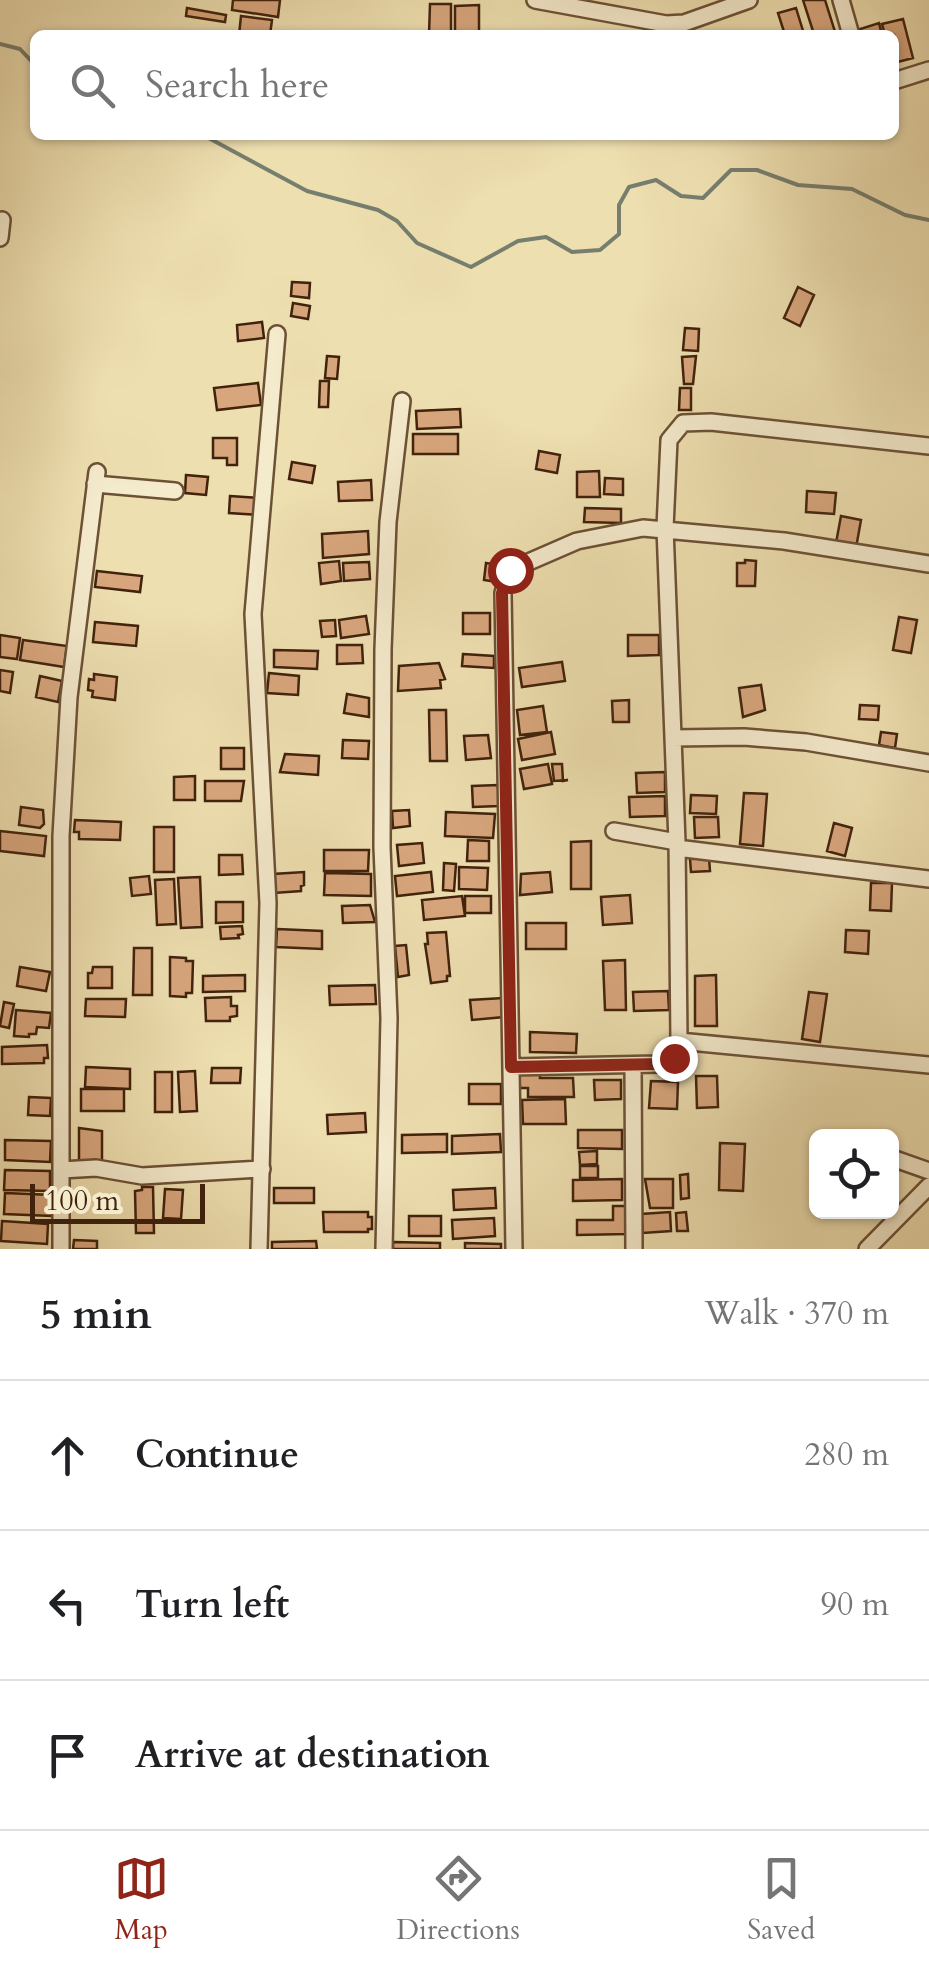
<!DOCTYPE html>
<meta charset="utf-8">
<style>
body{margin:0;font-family:Cardo,serif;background:#f2f2f2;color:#202124}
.controls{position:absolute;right:30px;bottom:30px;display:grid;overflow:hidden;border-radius:15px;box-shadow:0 2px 8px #0004}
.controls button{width:90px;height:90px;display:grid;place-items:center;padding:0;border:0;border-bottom:2px solid #e0e0e0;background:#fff;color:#202124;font:50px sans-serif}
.scale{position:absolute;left:30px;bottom:25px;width:175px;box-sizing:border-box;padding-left:10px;border:5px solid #41220c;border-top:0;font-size:28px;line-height:35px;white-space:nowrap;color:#41220c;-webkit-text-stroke:8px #f4eacc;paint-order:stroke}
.stop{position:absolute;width:30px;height:30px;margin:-22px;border:8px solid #8f2418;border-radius:50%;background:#fff}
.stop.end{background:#8f2418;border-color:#fff;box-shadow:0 2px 10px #0008}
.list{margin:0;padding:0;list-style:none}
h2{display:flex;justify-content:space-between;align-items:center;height:130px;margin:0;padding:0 40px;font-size:42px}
h2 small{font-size:32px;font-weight:400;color:#757577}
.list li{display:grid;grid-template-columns:65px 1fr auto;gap:30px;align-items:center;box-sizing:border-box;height:150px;padding:0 40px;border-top:2px solid #e0e0e0}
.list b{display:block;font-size:38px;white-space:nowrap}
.list em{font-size:32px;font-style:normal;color:#757577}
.icon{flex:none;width:55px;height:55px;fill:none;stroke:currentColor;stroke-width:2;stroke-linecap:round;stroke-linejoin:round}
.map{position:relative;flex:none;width:929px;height:1249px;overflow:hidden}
.search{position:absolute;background:#fff;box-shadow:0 2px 8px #0004;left:30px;right:30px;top:30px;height:110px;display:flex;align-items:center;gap:25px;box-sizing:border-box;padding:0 35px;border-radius:15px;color:#757577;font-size:38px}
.sheet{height:580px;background:#fff}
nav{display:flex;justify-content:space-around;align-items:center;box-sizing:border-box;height:140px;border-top:2px solid #e0e0e0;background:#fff;font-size:28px;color:#757577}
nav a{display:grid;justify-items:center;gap:5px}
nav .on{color:#8f2418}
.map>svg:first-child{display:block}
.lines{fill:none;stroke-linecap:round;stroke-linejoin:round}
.stream{stroke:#767e6e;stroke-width:4}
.building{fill:#d8a67d;stroke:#41220c;stroke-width:2.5}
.minor-casing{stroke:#6c5135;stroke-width:20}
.minor{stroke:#f4eacc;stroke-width:15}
.route{stroke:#8f2418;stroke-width:12}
</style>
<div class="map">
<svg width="929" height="1249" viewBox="0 0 929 1249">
<rect width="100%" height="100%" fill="#eedfb0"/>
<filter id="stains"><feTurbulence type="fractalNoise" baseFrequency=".002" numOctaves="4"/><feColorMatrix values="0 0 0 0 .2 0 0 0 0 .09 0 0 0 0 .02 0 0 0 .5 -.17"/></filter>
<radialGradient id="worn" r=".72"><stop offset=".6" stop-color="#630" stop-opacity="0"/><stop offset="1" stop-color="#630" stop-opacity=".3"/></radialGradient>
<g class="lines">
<path class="stream" d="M0 44 20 49 35 65
M203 135 307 191 378 210 397 221 417 243 471 267 518 241 546 237 572 252 600 250 619 234V205L629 187 656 180 681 196 703 198 731 170H757L798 185 852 189 905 215 929 220"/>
</g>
<path class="building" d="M233 0H280L278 17 232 10Z
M803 0H825L836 35H785L778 13 796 8 804 34 813 31Z
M430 4H451V35H429Z
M479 5V35H455V6Z
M187 8 226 15 225 22 186 16Z
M241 16 272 20 270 35H239Z
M903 19 913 58 894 63V35H885L882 24Z
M879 23 882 35H858L857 30Z
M292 282 310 283 309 298 291 296Z
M798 287 814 295 800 326 784 318Z
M293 303 310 306 308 319 291 316Z
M262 322 264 338 238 341 237 325Z
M685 328 699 329 698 351 683 350Z
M327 356 339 357 337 379 325 378Z
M696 356 693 384H684L682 357Z
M320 381H329L328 407H319Z
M258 383 261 405 217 410 214 388Z
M680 388H691V410H679Z
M460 409 461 427 417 429 416 411Z
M413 434H458V454H413Z
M213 438H237V465H227V458H213Z
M539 451 560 455 557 473 536 469Z
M292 462 315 466 312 483 289 479Z
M599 471 600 497H577V472Z
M186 475 208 477 206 495 185 493Z
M605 478 623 479V495L604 494Z
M371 480 372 500 339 501 338 482Z
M807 491 836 493 834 514 806 512Z
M230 496 258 498V515L229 513Z
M585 508 621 509V523L584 522Z
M841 516 861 520 856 548 836 543Z
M368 531 369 554 323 558 322 534Z
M745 560 756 561 755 586H737V563H745Z
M339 561 341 581 321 584 319 563Z
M369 562 370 579 344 581 343 563Z
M486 563 499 565 497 582 484 580Z
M97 571 142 576 140 592 95 587Z
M463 613H490V634H463Z
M366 616 369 634 341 638 339 620Z
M899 617 917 620 911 653 893 650Z
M335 620 336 636 322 637 320 621Z
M95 622 138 626 136 646 93 642Z
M0 635 20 638 17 659 0 657Z
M628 635H659V655L628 656Z
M23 640 67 646 64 667 20 660Z
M337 645H362L363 663 337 664Z
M274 650 318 651 317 669 274 667Z
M463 654 494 656V668L462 666Z
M562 662 565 681 522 687 519 668Z
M439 663 445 679 440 680 441 688 398 691 399 666Z
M0 670 13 672 10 693 0 691Z
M269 673 299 676 298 695 267 693Z
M94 674 117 677 115 700 92 697 93 691 88 690 89 679 94 680Z
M40 676 62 681 58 702 36 697Z
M761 685 765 710 743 717 739 688Z
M347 694 369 698V717L344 713Z
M629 700V722H613L612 701Z
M860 705 879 706 878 720 859 719Z
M543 706 547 732 520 735 517 710Z
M429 710H446L447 761H430Z
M551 732 555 754 522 760 518 739Z
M881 732 897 734 895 748 879 745Z
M488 735 491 758 466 760 464 736Z
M343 740 369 741 368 759 342 758Z
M221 748H244V769H221Z
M285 754 319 756 318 775 280 772Z
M548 764 552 784 524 789 520 769Z
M552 764H562L563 781 568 780 554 781Z
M665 772V792L637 793 636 773Z
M195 776V800H174V777Z
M205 781H244L241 801H205Z
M498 785 499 806 473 807 472 786Z
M744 793 767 794 763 846 740 844Z
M691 795 717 796 716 814 690 813Z
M665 796V816L630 817 629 797Z
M21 807 43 810 44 824 40 828 19 825Z
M409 810 410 826 393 828 392 811Z
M446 812 495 814 493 838 445 836Z
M694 817H718L719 837 695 838Z
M75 820 121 822 120 840 79 839V832H74Z
M834 823 852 828 845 856 827 851Z
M154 827H174V872H154Z
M0 831 46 836 44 856 0 851Z
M468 840 489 841V861H467Z
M591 841V889H571V842Z
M422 843 424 863 399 866 397 845Z
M324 850H369L368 871H324Z
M219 855H242L243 874 219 875Z
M709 858 710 871 691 872 690 859Z
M444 863 456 864 454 891 443 890Z
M459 867 488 868 487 890 459 889Z
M304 872V885L301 886V891L274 893 273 874Z
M431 872 433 892 397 896 395 876Z
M550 872 552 892 520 895 521 874Z
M325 873 371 874V896L324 895Z
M149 876 151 894 132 896 130 878Z
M200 877 202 927 181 928 178 878Z
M174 879 176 924 157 925 155 880Z
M871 883H892L891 911 870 910Z
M630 895 632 923 603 925 601 897Z
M462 896 465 916 424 920 422 900Z
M465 896H491V913H465Z
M216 902H243V922L216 923Z
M370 905 375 922 343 923 342 906Z
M526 923H566V949H526Z
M242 926 243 934 238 935 239 938 221 939 220 927Z
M277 929 322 931V949L276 947Z
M846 930 869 931 868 954 845 952Z
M446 932 450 976H447V981L431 983 425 944H428L427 933Z
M406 945 409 975 398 977 395 946Z
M134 948H152V995H133Z
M170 957 186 958V961H193L192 993H186V997L170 996Z
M625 960 626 1010H605L603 961Z
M20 967 50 972 46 991 17 986Z
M93 967H112V988H88V973H92Z
M245 975V991L203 992V976Z
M716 975 717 1026H695V976Z
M375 985 376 1004 330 1005 329 986Z
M668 991 669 1010 634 1011 633 992Z
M809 992 827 994 820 1042 802 1039Z
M231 997V1006H237V1016L230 1017V1021H206L205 998Z
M503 998 504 1017 472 1020 470 1000Z
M86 999H126L125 1017 85 1016Z
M4 1002 14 1004 9 1028 0 1026Z
M16 1010 51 1013 49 1028 37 1027 36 1034H29V1037L14 1036Z
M530 1032 577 1034 576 1053 530 1052Z
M47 1045 48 1058H44V1063L2 1064V1047Z
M86 1067 130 1069V1089L85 1087Z
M212 1068H241L240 1083H211Z
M195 1071 197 1111 180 1112 178 1072Z
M519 1071H540V1078H573L574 1097H528V1088H520Z
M155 1072H172V1112H155Z
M696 1076H717L718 1107 697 1108Z
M594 1080H621V1099L595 1100Z
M651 1081 678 1082 677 1109 649 1108Z
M469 1084H501V1104H469Z
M81 1089H124V1111H81Z
M29 1097 51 1098 50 1116 28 1115Z
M565 1099 566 1124H523L522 1100Z
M365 1113 366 1132 328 1134 327 1115Z
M79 1128 102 1131V1165H79Z
M578 1130H622V1149L578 1148Z
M447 1134V1152L402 1153V1135Z
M500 1134 501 1152 452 1154V1136Z
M5 1140 51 1141 50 1162 5 1160Z
M720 1143 745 1144 743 1191 719 1190Z
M597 1151V1164L580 1165 579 1152Z
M580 1166H598V1178H580Z
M5 1170 50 1171V1191L4 1190Z
M688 1174 689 1198 681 1199 680 1175Z
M622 1179V1200L573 1201V1180Z
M645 1179H673V1208H650Z
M142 1187H153L154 1233H136L135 1191 142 1190Z
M274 1188H314V1203H274Z
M495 1188 496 1208 454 1210 453 1190Z
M165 1189 183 1190 181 1219 163 1218Z
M5 1193 53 1195 52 1216 4 1214Z
M613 1206H626L627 1234 577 1235V1220H613Z
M323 1212H368V1217H372V1229H368V1232H324Z
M670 1212 671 1231 643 1233 641 1214Z
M686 1212 688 1231H677L676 1213Z
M409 1216H441V1236H409Z
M494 1218 495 1236 453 1239 452 1220Z
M2 1221 48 1224 47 1244 1 1241Z
M74 1240 97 1241V1249H73Z
M316 1241 317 1249H272V1242Z
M393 1242 440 1243V1249H393Z
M465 1243 501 1244V1249H465Z"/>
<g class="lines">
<defs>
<path id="minor" d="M535 0 666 24 684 23 749 0
M841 0 851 35
M894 81 929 70
M0 238 2 220
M95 484 175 491
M673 738 744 737 806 742 929 763
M614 831 677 842
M677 848 929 879
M679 1041 929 1065
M633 1065 634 1249
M511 1067 659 1064 674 1058 679 1041 677 842 665 528 669 440 683 423 711 422 929 446
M892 1158 929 1171
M61 1170 96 1168 142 1176 262 1169
M61 1249V836L69 697 97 472
M259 1249 268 903 253 614 277 334
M384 1249 389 1018 382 847 383 649 388 522 402 401
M514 1249 503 593 510 570 577 541 643 528 784 541 929 564
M867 1249 929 1186"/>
</defs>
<use href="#minor" class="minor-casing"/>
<use href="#minor" class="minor"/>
</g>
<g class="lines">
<path class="route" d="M510 570 502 593 511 1067 659 1064 674 1058"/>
</g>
<rect width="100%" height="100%" filter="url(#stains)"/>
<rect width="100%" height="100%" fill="url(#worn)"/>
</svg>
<div class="controls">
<button><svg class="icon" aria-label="locate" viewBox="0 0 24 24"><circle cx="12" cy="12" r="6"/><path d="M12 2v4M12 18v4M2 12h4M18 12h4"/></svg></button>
</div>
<div class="scale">100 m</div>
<div class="stop" style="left:510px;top:570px"></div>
<div class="stop end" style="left:674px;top:1058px"></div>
<div class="search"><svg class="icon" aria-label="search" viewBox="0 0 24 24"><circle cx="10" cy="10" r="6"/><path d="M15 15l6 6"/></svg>Search here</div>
</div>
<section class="sheet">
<h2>5 min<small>Walk · 370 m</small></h2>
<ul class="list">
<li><svg class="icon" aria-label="ahead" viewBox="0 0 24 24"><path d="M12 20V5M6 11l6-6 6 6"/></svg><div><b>Continue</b></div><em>280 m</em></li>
<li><svg class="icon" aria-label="left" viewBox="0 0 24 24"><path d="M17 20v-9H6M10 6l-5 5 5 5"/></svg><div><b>Turn left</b></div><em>90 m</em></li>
<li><svg class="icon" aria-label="arrive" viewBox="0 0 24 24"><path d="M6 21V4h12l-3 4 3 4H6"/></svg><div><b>Arrive at destination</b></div></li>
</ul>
</section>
<nav>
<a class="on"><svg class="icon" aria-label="map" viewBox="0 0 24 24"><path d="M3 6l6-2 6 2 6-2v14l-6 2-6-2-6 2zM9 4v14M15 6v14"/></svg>Map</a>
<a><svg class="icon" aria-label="directions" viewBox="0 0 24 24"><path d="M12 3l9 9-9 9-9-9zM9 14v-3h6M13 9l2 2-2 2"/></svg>Directions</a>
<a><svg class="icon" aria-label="saved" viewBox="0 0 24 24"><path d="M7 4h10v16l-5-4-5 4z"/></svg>Saved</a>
</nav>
